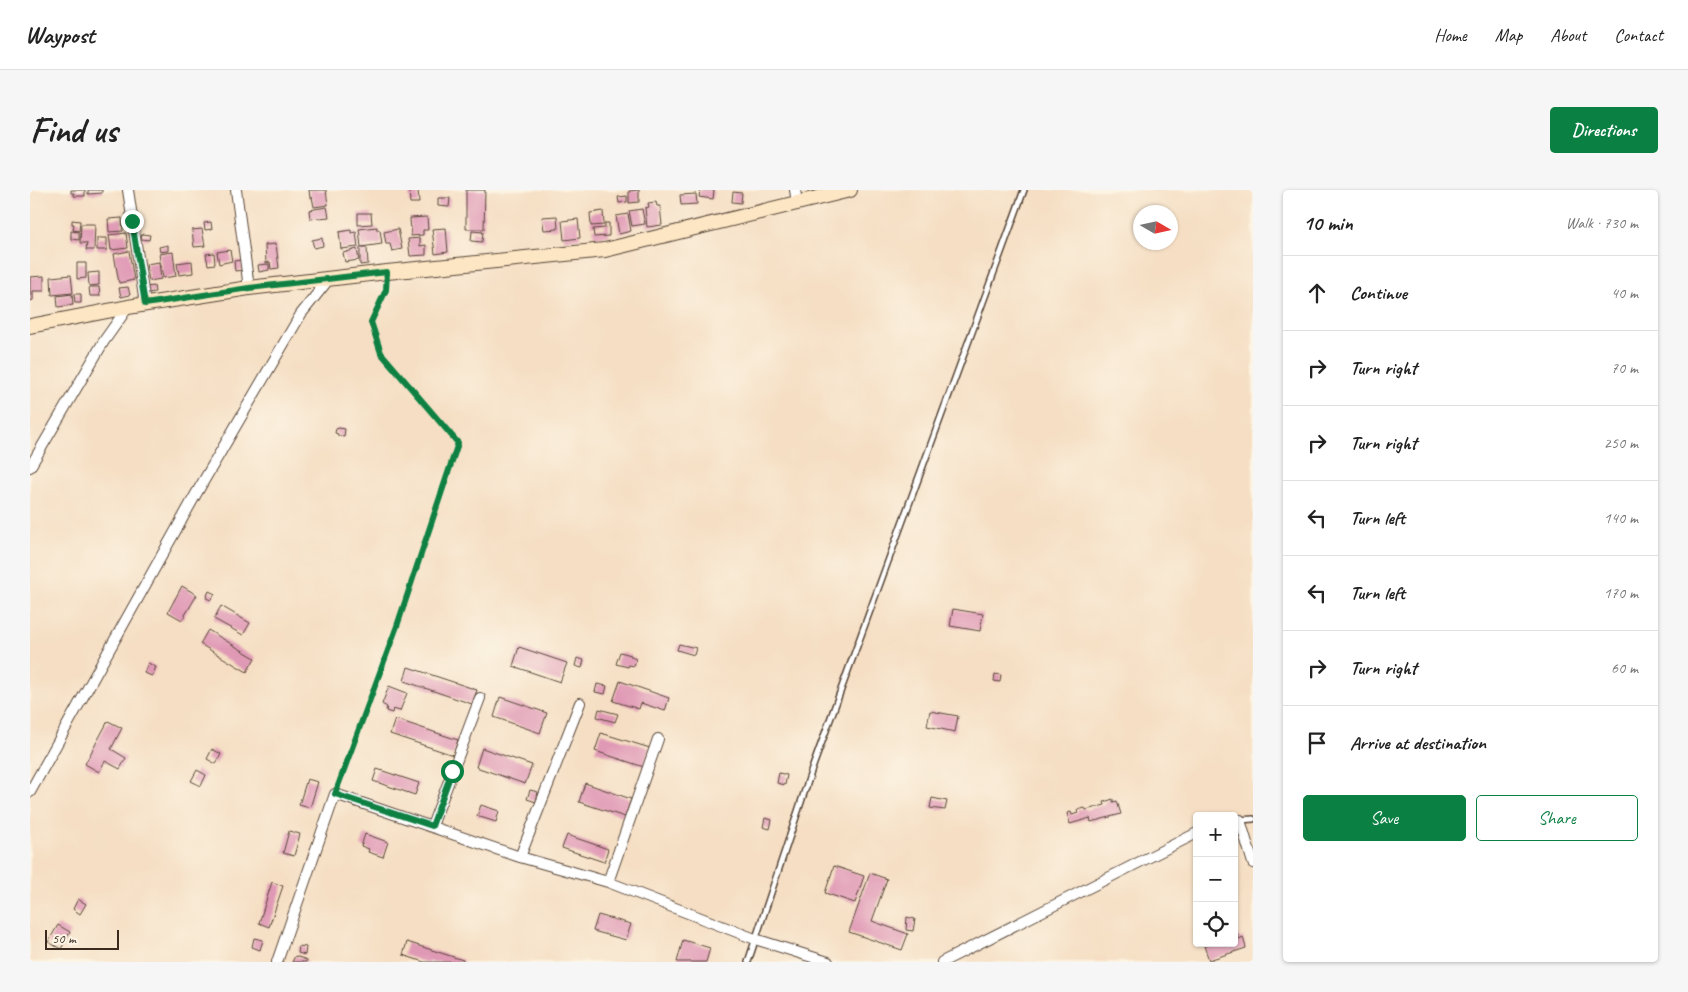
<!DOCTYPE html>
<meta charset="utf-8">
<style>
body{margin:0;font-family:Caveat,sans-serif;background:#f6f6f6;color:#222}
.controls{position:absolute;right:15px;bottom:15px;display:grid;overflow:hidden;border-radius:5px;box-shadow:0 1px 4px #0004}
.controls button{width:45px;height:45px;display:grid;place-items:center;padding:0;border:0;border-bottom:1px solid #e0e0e0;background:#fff;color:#222;font:25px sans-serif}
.compass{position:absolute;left:1103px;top:15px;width:45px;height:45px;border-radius:50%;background:#fff;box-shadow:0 1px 4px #0004;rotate:99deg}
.scale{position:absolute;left:15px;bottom:12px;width:74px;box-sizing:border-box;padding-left:5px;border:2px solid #3b2a1e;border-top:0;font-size:14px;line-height:18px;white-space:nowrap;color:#3b2a1e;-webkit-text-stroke:4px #fcf5e5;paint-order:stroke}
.stop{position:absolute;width:15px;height:15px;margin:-11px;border:4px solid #0b8043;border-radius:50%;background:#fff}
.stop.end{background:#0b8043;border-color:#fff;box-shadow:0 1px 5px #0008}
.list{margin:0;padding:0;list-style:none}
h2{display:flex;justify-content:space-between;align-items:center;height:65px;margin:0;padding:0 20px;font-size:21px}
h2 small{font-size:16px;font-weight:400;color:#767676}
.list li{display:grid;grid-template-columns:32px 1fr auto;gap:15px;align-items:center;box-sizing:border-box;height:75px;padding:0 20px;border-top:1px solid #e0e0e0}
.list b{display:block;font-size:19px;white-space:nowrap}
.list em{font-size:16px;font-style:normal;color:#767676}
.actions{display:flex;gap:10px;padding:15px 20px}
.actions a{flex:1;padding:11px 0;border:1px solid #0b8043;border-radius:5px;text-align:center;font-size:18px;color:#0b8043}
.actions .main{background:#0b8043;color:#fff}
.icon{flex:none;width:28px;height:28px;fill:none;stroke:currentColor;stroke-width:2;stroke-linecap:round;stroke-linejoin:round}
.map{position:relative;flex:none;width:1223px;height:772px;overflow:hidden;border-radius:5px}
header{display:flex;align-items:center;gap:30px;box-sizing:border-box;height:70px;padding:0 25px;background:#fff;border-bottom:1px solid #e0e0e0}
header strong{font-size:24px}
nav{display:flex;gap:28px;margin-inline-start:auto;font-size:18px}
.intro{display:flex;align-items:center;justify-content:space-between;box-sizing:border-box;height:120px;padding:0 30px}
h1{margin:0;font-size:35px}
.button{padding:12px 22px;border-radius:5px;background:#0b8043;color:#fff;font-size:18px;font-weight:700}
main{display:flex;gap:30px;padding:0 30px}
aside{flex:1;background:#fff;border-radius:5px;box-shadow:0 1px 4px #0004}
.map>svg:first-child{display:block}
.building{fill:#e099b5}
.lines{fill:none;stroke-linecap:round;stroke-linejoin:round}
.service-casing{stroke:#574537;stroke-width:8}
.minor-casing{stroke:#574537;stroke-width:12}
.secondary-casing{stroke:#574537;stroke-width:16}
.path{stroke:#574537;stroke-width:2;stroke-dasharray:1 4;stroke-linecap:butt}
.service{stroke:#fff;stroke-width:5}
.minor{stroke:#fff;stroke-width:10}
.secondary{stroke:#fce6c4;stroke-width:14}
.route{stroke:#0b8043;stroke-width:6}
</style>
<header>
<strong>Waypost</strong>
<nav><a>Home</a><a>Map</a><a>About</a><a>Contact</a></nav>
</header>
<div class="intro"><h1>Find us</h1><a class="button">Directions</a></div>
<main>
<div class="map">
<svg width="1223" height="772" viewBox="0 0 1223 772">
<rect width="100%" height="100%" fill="#fcf5e5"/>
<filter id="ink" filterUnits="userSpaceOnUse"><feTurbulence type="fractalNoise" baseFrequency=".02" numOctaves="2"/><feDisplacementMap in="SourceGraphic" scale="10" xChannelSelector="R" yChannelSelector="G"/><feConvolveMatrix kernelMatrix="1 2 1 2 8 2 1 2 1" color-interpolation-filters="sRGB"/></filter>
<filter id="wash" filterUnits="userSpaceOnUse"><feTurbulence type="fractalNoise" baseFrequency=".0096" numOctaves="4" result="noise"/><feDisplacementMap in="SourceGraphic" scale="20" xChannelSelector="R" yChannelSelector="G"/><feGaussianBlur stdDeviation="1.12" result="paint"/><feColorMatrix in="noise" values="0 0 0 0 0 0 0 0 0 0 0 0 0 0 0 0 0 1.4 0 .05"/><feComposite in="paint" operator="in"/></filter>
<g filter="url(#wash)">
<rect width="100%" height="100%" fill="#f5dec3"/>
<g id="blocks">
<path class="building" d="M41 0H55V6H44V3H41Z
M58 0H72V3L58 4Z
M279 0H296L298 15 284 17 282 7 280 8Z
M379 0H388L389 13H380Z
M436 0H455L454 39H436Z
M609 0V12L599 13V1Z
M670 0H684L683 9 669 7Z
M703 2 712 3 711 13 702 12Z
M666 4 667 14 651 15 650 5Z
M597 6V12L589 13 588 7Z
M408 8H420L419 17 408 16Z
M626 12 627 16H630L632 35 617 37 615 18 619 17 618 13Z
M297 17 299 27 280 29 279 20Z
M612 19 615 34 602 36 599 21Z
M573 21 574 35 561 36 560 23Z
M328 23H341L342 34 328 35Z
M598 24 601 41 589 44 586 26Z
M527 26 528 39 514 40 512 27Z
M397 27 398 40H393V45L381 46 380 28Z
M92 28 93 41 79 42 78 29Z
M548 29 550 48 534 50 532 31Z
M42 30 50 31 49 41 43 40 44 34H42Z
M181 32 182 39 175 40 174 33Z
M575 33H579V46L564 47 563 39 575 38Z
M51 34H65L64 60H56L57 53H50Z
M347 37V40H350L352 54 331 57 329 39Z
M416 38 418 62 405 64 402 39Z
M172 39 175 56 164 57 162 40Z
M368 39 372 59 362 61 360 54H356L354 42Z
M321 40V43L326 42 328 57 311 59 309 42Z
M41 41 49 42V50L41 49Z
M442 41 453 42 452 52 441 51Z
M96 43 98 58 81 60 79 45Z
M112 44 120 45 119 50 111 49Z
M67 48H77V60H67Z
M292 48 293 56 284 58 282 50Z
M390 48V56L396 55V65L380 66 378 49Z
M246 54 249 78 241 79 240 72 236 73 235 55Z
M138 55V61L130 62 129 57Z
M330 58H337L338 74 330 75Z
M327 59 329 70 315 72 313 63Z
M200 60 202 71 189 74 187 62Z
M99 61 104 90 89 93 84 64Z
M143 62 146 86 133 88 129 64Z
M184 63 185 74 178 75 176 64Z
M212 70 213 80 205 81 204 71Z
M162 71 163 83 149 85 147 73Z
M129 72 131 89 119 91 116 74Z
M47 73H56V88L47 89Z
M239 74V80L229 82 228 75Z
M69 82V95L59 96 58 83Z
M41 85 43 103 22 105 21 87Z
M14 86V101H3V110L0 111V87Z
M124 96 125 102 116 103 115 97Z
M59 97H69L70 106H60Z
M98 97 100 105 91 107 89 98Z
M42 104 43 115 28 117 27 106Z
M44 104H51V113H45Z
M309 238 315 239 314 247 308 246V244L305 243 306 239Z
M152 396 167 405 152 430 138 422Z
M179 401 185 404 181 410 176 408Z
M191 416 220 433 213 445 184 429Z
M923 419 953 424 950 441 920 436Z
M178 440 225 468 217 482 170 454Z
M649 454 666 458 664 465 647 460Z
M489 457 537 473 530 492 483 476Z
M590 462 601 465V467L606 469 604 476 599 475 598 477 586 474Z
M547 468 554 470 552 478 545 476Z
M118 473 126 477 122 486 114 483Z
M378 477 447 500 442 514 374 491Z
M965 484 971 485 970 492 964 491Z
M590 491 639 508 635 521 611 513 609 519 583 511Z
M567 494 577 496 575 504 565 502Z
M359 496 377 503 370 521 363 519 362 523 356 521 357 517 352 514Z
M470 507 517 523 510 543 464 527Z
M569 519 588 524 585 532 567 527Z
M900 521 928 526 925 542 897 536Z
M365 529 428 550 423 565 360 544Z
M78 531 92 538 81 559 96 568 90 579 75 571 69 582 55 574Z
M571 543 620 558 614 577 565 561Z
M452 558 502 575 495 594 446 577Z
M182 559 191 564 186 574 177 569Z
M347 579 389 593 385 605 343 591Z
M167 580 176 585 171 596 161 591Z
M749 583 757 585 755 595 747 593Z
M277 589 288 592 280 618 269 615Z
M555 593 601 609 595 627 549 612Z
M500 600 508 602 506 612 497 609Z
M902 608 917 611 915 620 900 618Z
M1083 609V612L1087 611 1091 624 1061 632 1060 628 1040 634 1037 623 1041 622 1042 625 1048 623 1047 620 1055 618 1056 620 1075 615 1074 612Z
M451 615 469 621 466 632 447 626Z
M735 628 742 630 740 639 733 637Z
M259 641 270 644 264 666 253 663Z
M335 644 358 652 353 667 338 662 339 659 331 656Z
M537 645 578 659 574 672 532 658Z
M804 676 834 686 825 713 795 703Z
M840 683 857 689 842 731 878 744 872 760 819 742Z
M242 692 253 696 239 737 229 733Z
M48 709 56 714 50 724 43 719Z
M568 725 601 734 596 750 563 741Z
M877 727 885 729 883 741 876 740Z
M28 735 40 742 31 759 18 752Z
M1208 745 1209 749 1213 747 1216 758 1179 770 1174 756 1182 753H1204V746Z
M224 748 233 750 230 760 222 757Z
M653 750 680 758 676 772H647Z
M377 752 433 770V772H394L373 765Z
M269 756 276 757 275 765 268 763Z
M265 766 277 770 276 772H262Z"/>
</g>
</g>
<g filter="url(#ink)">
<use href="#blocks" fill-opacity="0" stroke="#574537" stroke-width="1"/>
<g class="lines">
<defs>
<path id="service" d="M1210 630 1223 629
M718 772 782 579 994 0"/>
<path id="minor" d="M98 0 115 114
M206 0 219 98
M765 0 767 13
M0 277 74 151 98 117
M0 602 166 304 271 124 299 89
M1204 631 1210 630 1223 673
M402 636 450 508
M490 667 550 513
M578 692 628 549
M247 772 305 604 490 667 578 692 725 749 798 772
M912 772 1167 643"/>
<path id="secondary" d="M0 136 98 117 219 98 357 82 575 60 820 0"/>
</defs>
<use href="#service" class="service-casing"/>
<use href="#minor" class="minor-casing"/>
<use href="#secondary" class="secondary-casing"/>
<path class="path" d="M308 596 367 436 428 253 351 163 341 132 356 101V94"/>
<use href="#service" class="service"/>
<use href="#minor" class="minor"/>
<use href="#secondary" class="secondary"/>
</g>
</g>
<g class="lines" filter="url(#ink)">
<path class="route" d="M102 31 115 114 219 98 357 82 356 100 341 132 351 163 428 253 367 436 305 604 402 636 422 581"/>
</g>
</svg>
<div class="controls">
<button>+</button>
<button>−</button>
<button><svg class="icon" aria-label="locate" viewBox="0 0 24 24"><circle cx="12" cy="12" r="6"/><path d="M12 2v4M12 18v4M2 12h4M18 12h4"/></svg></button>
</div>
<svg class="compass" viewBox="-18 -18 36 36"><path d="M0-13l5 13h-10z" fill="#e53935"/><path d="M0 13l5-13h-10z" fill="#767676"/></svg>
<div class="scale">50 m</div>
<div class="stop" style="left:422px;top:581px"></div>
<div class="stop end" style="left:102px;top:31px"></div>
</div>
<aside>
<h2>10 min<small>Walk · 730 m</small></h2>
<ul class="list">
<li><svg class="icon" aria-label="ahead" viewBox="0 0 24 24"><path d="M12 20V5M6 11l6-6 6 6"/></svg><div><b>Continue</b></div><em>40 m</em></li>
<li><svg class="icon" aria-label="right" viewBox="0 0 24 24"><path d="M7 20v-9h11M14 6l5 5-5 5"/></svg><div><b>Turn right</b></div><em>70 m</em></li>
<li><svg class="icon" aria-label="right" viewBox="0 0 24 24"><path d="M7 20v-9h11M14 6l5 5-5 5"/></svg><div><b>Turn right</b></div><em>250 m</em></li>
<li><svg class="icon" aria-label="left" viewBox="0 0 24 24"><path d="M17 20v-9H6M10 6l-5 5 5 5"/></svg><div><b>Turn left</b></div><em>140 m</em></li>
<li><svg class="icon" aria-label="left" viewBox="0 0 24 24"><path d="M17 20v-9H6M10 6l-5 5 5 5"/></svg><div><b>Turn left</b></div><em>170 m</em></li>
<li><svg class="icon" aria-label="right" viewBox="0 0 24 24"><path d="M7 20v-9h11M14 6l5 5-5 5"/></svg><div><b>Turn right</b></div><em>60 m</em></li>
<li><svg class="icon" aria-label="arrive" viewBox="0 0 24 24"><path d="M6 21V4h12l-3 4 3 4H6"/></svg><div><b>Arrive at destination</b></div></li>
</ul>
<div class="actions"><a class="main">Save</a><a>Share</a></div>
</aside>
</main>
